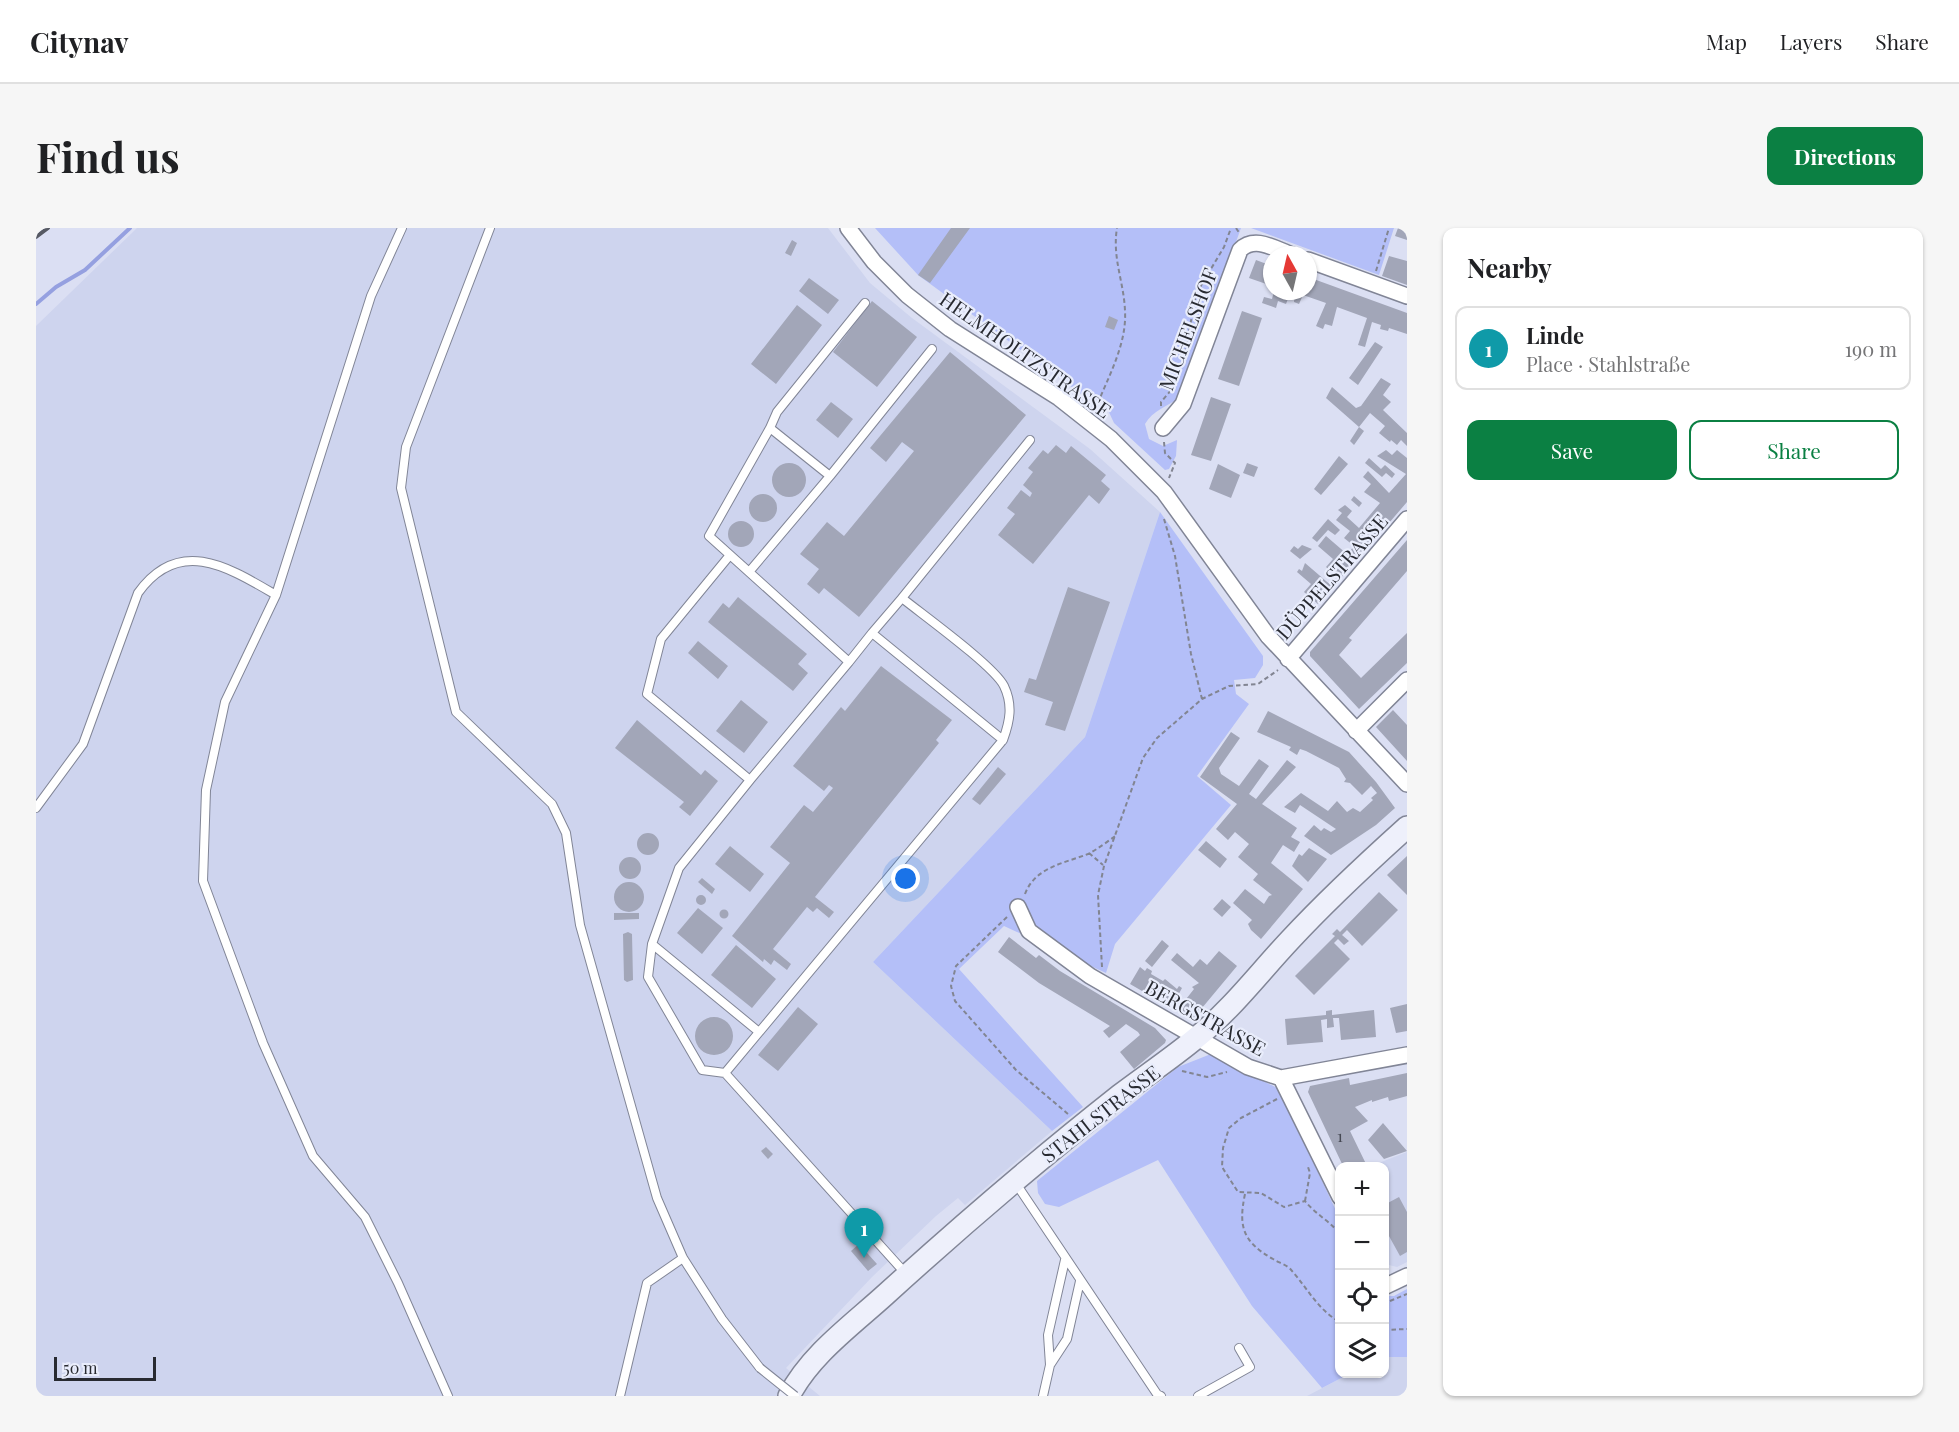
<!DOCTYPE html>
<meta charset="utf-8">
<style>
body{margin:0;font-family:"Playfair Display",serif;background:#f6f6f6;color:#202124}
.controls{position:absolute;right:18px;bottom:18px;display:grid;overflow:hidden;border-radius:12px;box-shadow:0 2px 4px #0004}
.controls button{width:54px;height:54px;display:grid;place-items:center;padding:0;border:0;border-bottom:2px solid #e0e0e0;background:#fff;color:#202124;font:30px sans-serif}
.compass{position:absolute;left:1227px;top:18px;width:54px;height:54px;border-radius:50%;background:#fff;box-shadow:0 2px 4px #0004;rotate:352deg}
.scale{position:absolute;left:18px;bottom:15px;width:102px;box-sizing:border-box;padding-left:6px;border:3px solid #282a31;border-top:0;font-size:16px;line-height:21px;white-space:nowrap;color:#282a31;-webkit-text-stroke:4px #e9edfc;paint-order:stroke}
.you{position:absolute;left:870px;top:651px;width:21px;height:21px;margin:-15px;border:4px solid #fff;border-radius:50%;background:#1a73e8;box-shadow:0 0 0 9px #1a73e833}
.badge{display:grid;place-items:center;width:39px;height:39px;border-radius:50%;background:#0b8043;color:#fff;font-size:20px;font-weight:700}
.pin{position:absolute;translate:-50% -50px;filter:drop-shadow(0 2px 3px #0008)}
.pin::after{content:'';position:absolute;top:32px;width:21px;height:18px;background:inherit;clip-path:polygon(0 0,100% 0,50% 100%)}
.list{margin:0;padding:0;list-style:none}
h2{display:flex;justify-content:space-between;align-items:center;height:78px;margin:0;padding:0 24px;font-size:26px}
h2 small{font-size:20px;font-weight:400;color:#757577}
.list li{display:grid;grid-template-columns:39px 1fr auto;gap:18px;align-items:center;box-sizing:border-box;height:84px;margin:0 12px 12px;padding:0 12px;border:2px solid #e0e0e0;border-radius:12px}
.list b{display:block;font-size:22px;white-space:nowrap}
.list p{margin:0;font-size:20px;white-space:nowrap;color:#757577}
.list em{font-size:20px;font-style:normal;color:#757577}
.actions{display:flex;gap:12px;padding:18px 24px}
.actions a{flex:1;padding:14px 0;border:2px solid #0b8043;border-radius:12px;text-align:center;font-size:21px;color:#0b8043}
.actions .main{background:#0b8043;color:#fff}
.icon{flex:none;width:33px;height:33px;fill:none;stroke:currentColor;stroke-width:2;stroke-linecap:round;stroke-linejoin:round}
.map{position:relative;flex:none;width:1371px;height:1168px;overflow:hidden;border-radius:12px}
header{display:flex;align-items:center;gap:36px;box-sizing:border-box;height:84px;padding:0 30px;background:#fff;border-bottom:2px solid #e0e0e0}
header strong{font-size:28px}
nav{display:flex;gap:33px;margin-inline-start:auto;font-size:21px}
.intro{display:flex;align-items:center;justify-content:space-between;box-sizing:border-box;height:144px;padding:0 36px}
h1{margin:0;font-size:42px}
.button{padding:15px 27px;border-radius:12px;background:#0b8043;color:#fff;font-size:21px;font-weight:700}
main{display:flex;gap:36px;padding:0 36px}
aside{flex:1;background:#fff;border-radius:12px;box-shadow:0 2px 4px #0004}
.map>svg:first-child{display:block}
.built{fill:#ced4ee}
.green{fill:#b4bff8}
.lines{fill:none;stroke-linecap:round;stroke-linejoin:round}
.stream{stroke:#95a0e0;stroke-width:4}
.building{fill:#a2a6b8}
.lane-casing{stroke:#818596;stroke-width:10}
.street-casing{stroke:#818596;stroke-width:18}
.secondary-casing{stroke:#818596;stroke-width:24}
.path{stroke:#828592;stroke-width:2;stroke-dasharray:4.5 3;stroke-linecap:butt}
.lane{stroke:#fff;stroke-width:8}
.street{stroke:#fff;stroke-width:15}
.secondary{stroke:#eef0fb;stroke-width:21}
.rail{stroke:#565963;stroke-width:4}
.lane-bridge-casing{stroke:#818596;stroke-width:10;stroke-linecap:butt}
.lane-bridge{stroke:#fff;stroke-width:8}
.labels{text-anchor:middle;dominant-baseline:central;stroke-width:4.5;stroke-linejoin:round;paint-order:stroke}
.number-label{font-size:16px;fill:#464953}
.street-label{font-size:20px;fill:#282a31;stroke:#e9edfc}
</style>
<header>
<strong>Citynav</strong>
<nav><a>Map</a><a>Layers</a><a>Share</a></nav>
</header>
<div class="intro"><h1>Find us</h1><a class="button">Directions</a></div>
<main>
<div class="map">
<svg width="1371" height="1168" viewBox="0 0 1371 1168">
<rect width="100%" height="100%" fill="#dbdff3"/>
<path class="built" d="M101 0H792L834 55 876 90 1054 221 1124 284 1049 509 837 734 1016 903 929 977 922 970 900 988 836 1049 750 1140 784 1168H0V98Z
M1371 924V1034L1361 1039 1353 1037 1349 1027 1348 938H1335Z
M1349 1129H1371V1168H1271L1313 1146H1348Z"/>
<path class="green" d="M839 0H1205L1144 169C1131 179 1117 182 1109 196L1113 211 1127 218 1141 212 1140 228 1133 241 1129 242 1078 195 1071 180 1052 171 882 47Z
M1215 0H1358L1343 47Z
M1124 284 1227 428V437L1219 450 1198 452 1200 466 1213 476 1161 548 1195 577 1079 716 1070 745 968 698 923 741 1047 879 1016 903 837 734 1049 509Z
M1175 826 1243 861 1303 989 1304 1146H1313L1286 1160 1216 1078 1122 932 1023 979 1009 976 1002 965 1001 953 1142 839Z
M1371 1061V1129H1349V1068H1358Z"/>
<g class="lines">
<path class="stream" d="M0 76 20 59 49 42 94 0"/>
</g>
<path class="building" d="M915 0H934L894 55 882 47Z
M1362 0H1371V12L1359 8Z
M756 12 761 15 755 28 749 25Z
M1353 28 1371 33V57L1346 48Z
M1220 32 1236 38V58L1213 50Z
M1272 49 1371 85V106L1353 100 1352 103 1344 101 1345 97 1336 94 1329 119 1322 117 1331 90 1301 79 1296 98 1289 96 1287 101 1280 98 1290 75 1267 67 1263 76 1258 74 1259 63H1272Z
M773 50 803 72 792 86 763 63Z
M1238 63H1255L1250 76 1242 73 1240 80 1226 75 1228 69 1236 71Z
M836 73 881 109 841 159 797 124Z
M761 77 786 97 740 156 715 136Z
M1206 83 1226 90 1203 158 1182 151Z
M1073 88 1082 92 1078 102 1069 99Z
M1339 114 1347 119 1322 157 1313 150Z
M914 124 990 187 823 389 788 360 783 366 771 356 783 341 764 326 791 294 808 308 878 223 866 214 850 234 834 220Z
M1345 150 1355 156 1347 167 1355 174 1347 182 1371 205V218L1365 212 1361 217 1355 212 1354 214 1343 205 1349 198 1334 185 1323 199 1328 203 1318 217 1314 213 1323 199 1290 170 1296 159 1320 180 1325 178Z
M1175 169 1195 176 1175 233 1155 227Z
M795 174 817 191 802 210 780 192Z
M1020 217 1030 225 1035 218 1070 247 1065 253 1074 261 1063 276 1053 267 997 336 962 307 979 286 971 280 985 262 994 269 996 265 987 257 997 244 992 240 1007 222 1012 226Z
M1350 222 1356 227 1361 222 1371 230V274L1323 330 1314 323 1318 318 1308 310 1314 303 1300 292 1306 285 1302 282 1309 277 1316 283 1311 289 1323 300 1344 275 1328 264 1335 256 1327 249 1332 243 1353 265 1370 246 1341 228Z
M1303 228 1312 236 1285 267 1278 261Z
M1333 230 1345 241 1349 237 1359 246 1356 250 1350 245 1346 249 1329 235Z
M1211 235 1222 239 1218 249 1207 245Z
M736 252a17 17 0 1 1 34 0a17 17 0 1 1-34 0Z
M1182 236 1204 247 1195 270 1173 261Z
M713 280a14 14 0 1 1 28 0a14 14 0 1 1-28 0Z
M1318 268 1326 275 1323 279 1315 272Z
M1292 291 1304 302 1299 307 1292 302 1281 314 1276 310Z
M692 306a13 13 0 1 1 26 0a13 13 0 1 1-26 0Z
M1290 308 1319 333 1304 351 1290 339 1297 331 1282 318Z
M1371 312V343L1313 410 1316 412 1303 427 1325 450 1371 405V435L1323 481 1274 428V424Z
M1266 317 1276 321 1264 331 1254 323 1258 318 1262 321Z
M1269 335 1297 359 1282 376 1268 364 1275 356 1261 344 1263 341 1266 343Z
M1032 359 1074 374 1029 503 1009 497 1017 474 988 464 993 450 1000 452Z
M702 369 771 426 762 436 772 445 757 463 672 394 687 375 693 380Z
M662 413 692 438 682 451 652 425Z
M845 438 916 492 900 512 903 515 779 669 798 684 793 690 781 680 777 684 771 679 737 721 755 736 751 742 738 732 735 737 728 731 727 734 696 708 754 635 734 619 768 577 777 584 797 560 793 557 788 563 757 538 805 479 809 483Z
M705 472 732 494 708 525 680 503Z
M1357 482 1371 497V533L1340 499Z
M1232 483 1313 524 1340 554 1359 580 1340 597 1295 627 1268 608 1278 597 1285 603 1288 600 1295 604 1300 601 1264 577 1259 585 1248 579 1265 565 1292 583 1301 573 1311 584 1317 580 1324 584 1337 572 1335 570 1341 565 1335 558 1326 567 1314 555 1308 554 1310 551 1303 540 1270 523 1264 521 1261 527 1253 522 1255 519 1221 504Z
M601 492 665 547 669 542 682 553 654 588 643 579 648 574 579 520Z
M1195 504 1204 510 1183 540 1185 546 1203 558 1223 531 1233 538 1213 566 1220 571 1251 532 1260 539 1226 576 1261 600 1255 609 1264 614 1258 624 1247 617 1235 635 1267 661 1225 711 1215 702 1212 696 1216 692 1197 675 1209 661 1228 676 1233 668 1236 667 1217 652 1222 646 1202 629 1213 616 1199 604 1192 612 1180 601 1201 576 1164 549Z
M962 539 970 546 944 577 936 571Z
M601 616a11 11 0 1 1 22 0a11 11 0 1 1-22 0Z
M1170 613 1191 631 1184 640 1162 622Z
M694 618 728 646 714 664 679 636Z
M1273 620 1291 631 1272 654 1256 638 1263 626 1266 628Z
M1371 628V667L1351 647Z
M583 640a11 11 0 1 1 22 0a11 11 0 1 1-22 0Z
M666 650 679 661 676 666 662 654Z
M578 669a15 15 0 1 1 30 0a15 15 0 1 1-30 0Z
M1343 664 1362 682 1326 718 1311 702 1306 707 1313 713 1308 717 1302 711 1298 715 1314 731 1278 767 1259 748 1299 708 1296 706 1301 701 1304 704Z
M660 672a5 5 0 1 1 10 0a5 5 0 1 1-10 0Z
M1186 671 1195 679 1186 689 1177 681Z
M662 680 687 700 666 726 641 705Z
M683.5 686a4.5 4.5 0 1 1 9 0a4.5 4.5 0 1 1-9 0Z
M578 685H603V691L578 692Z
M592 704 596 706 597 752 591 754 588 752 587 706Z
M973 709 1000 730 1003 727 1024 743 1119 800 1130 812 1129 815 1098 841 1084 824 1104 807 1102 804 1090 796 1073 810 1067 803 1074 798 1003 755 962 724Z
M1126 712 1133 718 1116 739 1109 733Z
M700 717 740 751 716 780 675 747Z
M1183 723 1201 738 1156 792 1094 756 1104 739 1109 743 1111 740 1116 743 1115 746 1127 753 1129 751 1141 761 1143 758 1146 760 1140 771 1147 775 1158 761 1156 759 1163 755 1135 732 1141 725 1157 739 1164 731 1171 737Z
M1371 776V803L1360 805 1354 780Z
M762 779 782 796 742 843 722 827Z
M1296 782V787L1338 782 1340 809 1305 812 1303 790H1297L1298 799 1291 800V791L1285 792 1287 814 1251 817 1249 791 1290 787V783Z
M659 808a19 19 0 1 1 38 0a19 19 0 1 1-38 0Z
M1371 845V868L1353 873 1352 869 1336 874V872L1319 879 1332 893 1314 903 1331 938H1307L1272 864 1274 858 1313 850 1314 857Z
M1347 895 1371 923 1348 931 1332 912Z
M730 919 737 926 732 931 725 923Z
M1363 969 1371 984V1024L1364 1028 1348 999V977Z
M823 1016 841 1036 832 1043 815 1023Z"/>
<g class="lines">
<defs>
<path id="lane" d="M366 0 335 68 240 367 189 474 170 562 167 653 227 815 277 928 329 989 362 1055 412 1168
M454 0 370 219 365 260 420 484 516 576 530 605 544 697 621 970 647 1030 686 1091 724 1140
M734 200 741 184 829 75
M794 248 896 121
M694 327 625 411 611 466 714 552 813 434
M713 344 794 248 734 200 673 308 813 434 836 405 967 512 689 845 870 1046
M866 370 994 212
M836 405 866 370C887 387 958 438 968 458 977 477 974 493 967 512
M714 552 643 640 616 716 723 804
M0 580 47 516 102 365C143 308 192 339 240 367
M616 716 612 749 666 842 689 845
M979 954 1121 1166 1125 1168
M1014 1137 1031 1111 1044 1053
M584 1168 611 1055 647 1030
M1007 1168 1014 1137 1012 1107 1029 1032
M1162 1168 1214 1139 1203 1120"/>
<path id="street" d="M812 0 838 34 871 67 914 101 1023 170 1075 211 1128 264 1232 408 1371 556
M1272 32 1371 68
M1127 200 1147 176 1204 22C1219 7 1239 21 1256 27
M1252 431 1371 291
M1320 503 1371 452
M982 679 993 703 1054 748 1212 839 1245 850 1371 827
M1245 850 1304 969
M1348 1059 1371 1048"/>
<path id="secondary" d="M753 1168C774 1127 816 1097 849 1067 925 998 1003 931 1084 867 1109 848 1136 830 1160 810 1196 781 1223 745 1254 712 1291 672 1331 635 1371 599"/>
</defs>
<use href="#lane" class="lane-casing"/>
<use href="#street" class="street-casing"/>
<use href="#secondary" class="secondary-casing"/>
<path class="path" d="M1200 0 1204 6
M1340 43 1353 0
M1149 125 1160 66 1188 19 1195 0
M1125 178V174L1136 161
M1059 182C1071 151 1091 117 1089 83 1088 54 1076 30 1081 0
M1128 214 1129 225 1139 235 1133 250
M1128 291 1139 328 1155 426 1166 471
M1053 625 1067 637
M989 666C999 639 1029 635 1052 626 1062 621 1072 613 1081 607
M971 689 920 738 915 758 919 773 980 842 1032 886
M1066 739 1062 667 1068 638 1107 530 1121 510 1166 471 1193 458 1222 456 1242 442
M1146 843 1171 849 1191 844
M1241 871 1205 890 1193 900 1187 920 1186 939 1202 964 1225 965 1248 979 1269 973C1279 986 1298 996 1304 1007
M1209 966C1202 999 1207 1014 1237 1031 1243 1035 1252 1037 1256 1043 1272 1061 1282 1082 1304 1094
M1269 973 1274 945 1272 939
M1354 1073 1371 1066
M1348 1102 1371 1101"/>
<use href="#lane" class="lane"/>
<use href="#street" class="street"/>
<use href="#secondary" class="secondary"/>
<path class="rail" d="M0 9 12 0"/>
<defs>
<path id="lane-bridge" d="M724 1140 759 1168"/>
</defs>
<use href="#lane-bridge" class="lane-bridge-casing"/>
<use href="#lane-bridge" class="lane-bridge"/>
</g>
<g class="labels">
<g class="number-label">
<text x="1304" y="907">1</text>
</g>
<g class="street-label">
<text transform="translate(1151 101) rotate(-69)">MICHELSHOF</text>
<text transform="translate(990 126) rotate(35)">HELMHOLTZSTRASSE</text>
<text transform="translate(1295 348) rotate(-49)">DÜPPELSTRASSE</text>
<text transform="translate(1170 789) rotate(29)">BERGSTRASSE</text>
<text transform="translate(1064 885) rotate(-38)">STAHLSTRASSE</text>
</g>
</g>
</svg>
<div class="controls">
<button>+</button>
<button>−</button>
<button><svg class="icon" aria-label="locate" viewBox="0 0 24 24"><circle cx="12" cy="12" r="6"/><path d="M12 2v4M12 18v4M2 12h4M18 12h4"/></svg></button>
<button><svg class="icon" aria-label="layers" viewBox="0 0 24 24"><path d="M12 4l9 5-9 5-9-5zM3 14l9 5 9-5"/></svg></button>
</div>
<svg class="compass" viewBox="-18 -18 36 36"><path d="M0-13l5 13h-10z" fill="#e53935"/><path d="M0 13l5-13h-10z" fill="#757577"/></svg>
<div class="scale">50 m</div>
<div class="you"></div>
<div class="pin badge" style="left:828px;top:1030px;background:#0f9aa8">1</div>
</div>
<aside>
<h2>Nearby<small></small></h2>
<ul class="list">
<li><span class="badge" style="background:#0f9aa8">1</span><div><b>Linde</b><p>Place · Stahlstraße</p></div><em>190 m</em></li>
</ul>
<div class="actions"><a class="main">Save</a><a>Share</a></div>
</aside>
</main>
